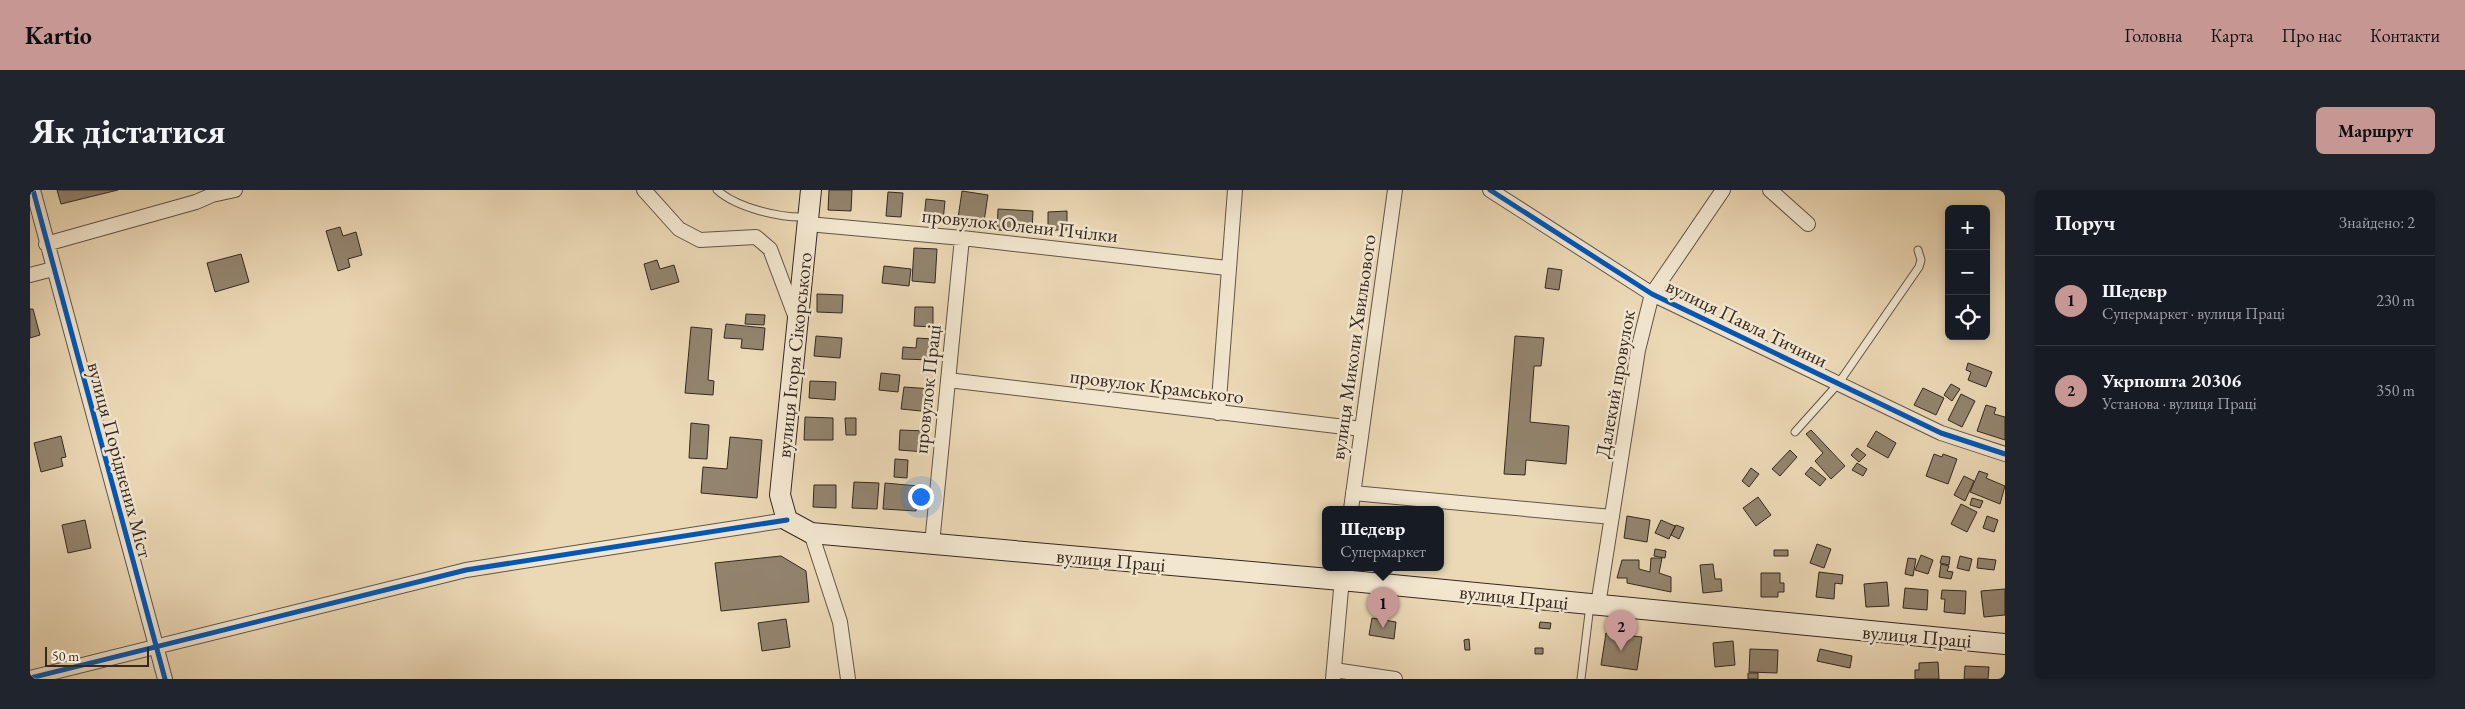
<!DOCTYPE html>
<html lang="uk">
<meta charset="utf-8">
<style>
body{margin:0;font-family:"EB Garamond",serif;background:#20242c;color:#f1f3f6}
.controls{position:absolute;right:15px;top:15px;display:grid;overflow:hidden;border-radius:8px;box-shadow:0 2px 8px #0003}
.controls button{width:45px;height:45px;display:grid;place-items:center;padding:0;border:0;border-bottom:1px solid #363941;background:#171b24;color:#f1f3f6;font:25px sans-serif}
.scale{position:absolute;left:15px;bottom:12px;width:104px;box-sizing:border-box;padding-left:5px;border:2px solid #342821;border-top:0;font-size:14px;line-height:18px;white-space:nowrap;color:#342821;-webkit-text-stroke:4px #f2e6cf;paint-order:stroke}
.you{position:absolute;left:890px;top:306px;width:18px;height:18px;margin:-12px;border:4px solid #fff;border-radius:50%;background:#1a73e8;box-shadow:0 0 0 8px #1a73e833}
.badge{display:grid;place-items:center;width:32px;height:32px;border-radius:50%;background:#c59692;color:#111;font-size:16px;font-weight:700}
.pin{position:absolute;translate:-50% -41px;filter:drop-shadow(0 1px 2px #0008)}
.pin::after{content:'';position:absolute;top:26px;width:18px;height:15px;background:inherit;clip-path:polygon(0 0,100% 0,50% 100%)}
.popup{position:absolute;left:1292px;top:316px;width:122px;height:65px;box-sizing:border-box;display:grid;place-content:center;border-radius:8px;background:#171b24;filter:drop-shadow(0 1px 4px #0005);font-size:16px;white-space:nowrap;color:#9ea1a6}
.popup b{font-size:19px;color:#f1f3f6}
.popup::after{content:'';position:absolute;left:50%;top:100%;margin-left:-10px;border:10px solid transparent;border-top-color:#171b24}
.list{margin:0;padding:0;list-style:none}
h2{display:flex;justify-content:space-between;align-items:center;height:65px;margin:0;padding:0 20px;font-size:21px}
h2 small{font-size:16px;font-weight:400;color:#9ea1a6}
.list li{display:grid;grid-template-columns:32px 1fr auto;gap:15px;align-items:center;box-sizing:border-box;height:90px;padding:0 20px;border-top:1px solid #363941}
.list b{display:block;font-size:19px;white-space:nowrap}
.list p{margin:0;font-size:16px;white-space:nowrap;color:#9ea1a6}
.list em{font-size:16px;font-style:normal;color:#9ea1a6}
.icon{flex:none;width:28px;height:28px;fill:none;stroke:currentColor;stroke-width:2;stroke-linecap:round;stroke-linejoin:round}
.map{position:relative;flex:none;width:1975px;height:489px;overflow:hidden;border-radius:8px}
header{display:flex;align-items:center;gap:30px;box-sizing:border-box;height:70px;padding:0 25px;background:#c59692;color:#111}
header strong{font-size:24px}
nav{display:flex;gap:28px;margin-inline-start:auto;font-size:18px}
.intro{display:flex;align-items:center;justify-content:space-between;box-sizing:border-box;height:120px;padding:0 30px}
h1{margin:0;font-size:35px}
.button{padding:12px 22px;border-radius:8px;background:#c59692;color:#111;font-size:18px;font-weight:700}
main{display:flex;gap:30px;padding:0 30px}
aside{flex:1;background:#171b24;border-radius:8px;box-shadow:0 2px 8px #0003}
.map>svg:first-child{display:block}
.building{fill:#93846e;stroke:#342821}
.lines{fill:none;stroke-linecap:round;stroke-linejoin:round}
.service-casing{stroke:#625446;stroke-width:9}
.minor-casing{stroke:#625446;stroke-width:16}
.secondary-casing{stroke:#342821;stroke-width:22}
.service{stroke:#f2e6cf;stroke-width:7}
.minor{stroke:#f2e6cf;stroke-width:14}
.secondary{stroke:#f2e6cf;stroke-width:20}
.cycleway-casing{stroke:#f2e6cf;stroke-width:8}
.cycleway{stroke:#0057b8;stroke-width:5}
.labels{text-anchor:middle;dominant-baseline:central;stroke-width:5;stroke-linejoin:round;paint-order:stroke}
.street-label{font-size:20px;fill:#342821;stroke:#f2e6cf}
</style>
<header>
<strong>Kartio</strong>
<nav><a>Головна</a><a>Карта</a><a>Про нас</a><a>Контакти</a></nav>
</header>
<div class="intro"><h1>Як дістатися</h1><a class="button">Маршрут</a></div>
<main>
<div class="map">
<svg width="1975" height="489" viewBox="0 0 1975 489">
<rect width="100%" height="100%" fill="#ebd8b5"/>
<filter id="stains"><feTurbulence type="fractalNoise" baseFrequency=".004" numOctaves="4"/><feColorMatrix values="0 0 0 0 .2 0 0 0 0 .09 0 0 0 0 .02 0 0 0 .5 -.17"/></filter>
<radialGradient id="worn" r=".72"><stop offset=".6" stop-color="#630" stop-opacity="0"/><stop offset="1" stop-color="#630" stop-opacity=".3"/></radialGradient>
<path class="building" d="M27 0H88L31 14Z
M799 0H822L821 21 798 20Z
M932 1 958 5 953 38 927 35Z
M858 2 873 3 871 27 856 26Z
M896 9 915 11 913 31 894 29Z
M968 19 1003 21 1002 42 967 40Z
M1037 21V40H1018V22Z
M310 37 313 46 326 42 332 65 318 69 320 77 308 81 296 41Z
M884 58 907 59 905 93 882 91Z
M211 64 219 92 185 102 177 73Z
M627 70 630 79 644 75 649 92 621 100 614 74Z
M854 76 881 79 879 96 852 93Z
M1518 78 1532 80 1529 100 1515 98Z
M787 104 813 105 812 123 787 122Z
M885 117H903V137L884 136Z
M0 119H3L10 145 0 148Z
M716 124 735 125 734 135 715 134Z
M696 134 735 138 733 160 711 158 712 149 694 148Z
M661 137 682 139 678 190 684 191 683 205 655 203Z
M786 146 812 148 810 168 784 166Z
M1485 146 1514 148 1511 176H1504L1500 232 1539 236 1536 274 1496 270 1495 285 1474 284Z
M887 148 903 149 902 170 872 169 873 157 886 158Z
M1938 173 1962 182 1956 197 1938 190 1941 182 1936 180Z
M851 183 870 185 868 202 849 200Z
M780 191 806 192 805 210 779 208Z
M1921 194 1930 199 1922 211 1914 205Z
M874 197 903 199 901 222 871 219Z
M1893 198 1914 208 1906 225 1884 215Z
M1931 204 1945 211 1932 237 1918 230Z
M1956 215 1966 218 1964 224 1975 227V250L1947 241Z
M775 227 803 228V250H774Z
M815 228H826V245H816Z
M661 233 679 235 677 269 659 268Z
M870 240 896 241 895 262 869 260Z
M1781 240 1815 276 1801 289 1785 271 1793 263 1776 244Z
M1846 241 1866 253 1858 268 1837 256Z
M31 246 36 267 31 268 33 276 11 282 4 253Z
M700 247 732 250 727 308 671 303 673 277 697 279Z
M1827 258 1836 265 1829 272 1821 265Z
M1760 260 1767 267 1750 286 1742 279Z
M1904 264 1912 267 1913 264 1927 269 1918 294 1896 286Z
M865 269 878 270 877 288 864 287Z
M1827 273 1837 279 1833 286 1822 280Z
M1781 277 1796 289 1790 296 1775 284Z
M1721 278 1729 284 1719 297 1712 291Z
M1949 281 1958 284 1956 288 1975 296 1970 314 1940 302Z
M1934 286 1944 291 1935 311 1924 305Z
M824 292 849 293 847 319 822 318Z
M855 293 888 296 886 321 853 319Z
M784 295H806V318L783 317Z
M1728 307 1741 325 1726 336 1713 318Z
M1942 308 1953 311 1950 318 1940 315Z
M1931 314 1947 322 1937 342 1921 334Z
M1597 326 1620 330 1617 352 1594 348Z
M1957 326 1968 330 1964 342 1953 338Z
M55 330 61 358 38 363 32 335Z
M1631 330 1645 336 1639 349 1625 343Z
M1646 335 1654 338 1649 349 1641 345Z
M1787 354 1801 359 1794 378 1780 373Z
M1625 359 1636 361 1635 368 1624 366Z
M1744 360H1758V366H1744Z
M1891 365 1903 370 1898 384 1885 380Z
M751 366 776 381 779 412 691 421 685 373Z
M1912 366 1920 367 1919 375 1910 373Z
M1930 366 1942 369 1939 381 1927 378Z
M1621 368H1632L1629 383 1641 387V402L1597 393V388H1587L1592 370H1609V379L1620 382Z
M1878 368 1886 369 1883 386 1875 384Z
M1948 368 1966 370 1964 380 1947 378Z
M1683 374 1685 389H1691L1692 401 1673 403 1670 375Z
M1911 374 1919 376 1917 381 1923 382 1921 389 1909 387Z
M1789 382 1813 385 1812 394 1805 393 1804 409 1786 407Z
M1731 383H1750V393H1754V402H1748V407H1731Z
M1857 392 1859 416 1836 417 1834 394Z
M1875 398 1898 400 1897 420 1873 418Z
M1975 399V425L1954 427 1951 401Z
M1912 400 1936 401 1935 424 1914 422 1915 409H1911Z
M1342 428 1366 432 1364 449 1339 445Z
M756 429 760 457 732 461 728 433Z
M1510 432 1521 433 1520 439 1509 438Z
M1576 443 1612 447 1607 480 1571 475Z
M1439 449 1440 460H1435L1434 450Z
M1703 451 1705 475 1685 477 1683 453Z
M1505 458H1513V464H1505Z
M1720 459 1748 460 1747 483 1719 482Z
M1790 459 1822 466 1820 478 1787 471Z
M1908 472 1909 489H1885V480H1889V473Z
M1935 476 1959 477 1958 489H1934Z
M1718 483H1728V489H1718Z"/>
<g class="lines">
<defs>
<path id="service" d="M687 0C707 18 750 28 776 27
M1765 242 1808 194 1889 77 1891 70 1888 60
M1551 489 1560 415"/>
<path id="minor" d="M3 0 135 489
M614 0 649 39 670 50 726 47 740 59 766 128
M1460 0 1622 104 1911 243 1975 264
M1740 0 1778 34
M778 34 932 48 1197 78
M16 54 166 12 182 5 205 0
M0 85 23 79
M918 190 1332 239
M1188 223 1205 0
M1323 303 1582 327
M1321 319 1365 0
M781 343 810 432 818 489
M902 354 932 48
M1568 415 1608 160 1622 104 1693 0
M1304 480 1365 489
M0 488 436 380 757 330
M1303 489 1313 377"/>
<path id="secondary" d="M781 0 750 305 757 330 781 343 1311 390 1975 454"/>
</defs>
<use href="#service" class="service-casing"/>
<use href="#minor" class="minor-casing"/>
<use href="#secondary" class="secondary-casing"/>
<use href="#service" class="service"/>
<use href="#minor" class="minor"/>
<use href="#secondary" class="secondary"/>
<defs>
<path id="cycleway" d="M3 0 135 489
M1460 0 1622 104 1911 243 1975 264
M0 488 436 380 757 330"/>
</defs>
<use href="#cycleway" class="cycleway-casing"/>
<use href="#cycleway" class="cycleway"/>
</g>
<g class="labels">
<g class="street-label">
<text transform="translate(990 35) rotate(6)">провулок Олени Пчілки</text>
<text transform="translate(1717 133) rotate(26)">вулиця Павла Тичини</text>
<text transform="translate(1323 157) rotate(-82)">вулиця Миколи Хвильового</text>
<text transform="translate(764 165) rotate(-84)">вулиця Ігоря Сікорського</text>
<text transform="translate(1585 194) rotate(-80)">Далекий провулок</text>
<text transform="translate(1127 196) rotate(7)">провулок Крамського</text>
<text transform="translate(897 199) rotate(-84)">провулок Праці</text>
<text transform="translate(90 270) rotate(75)">вулиця Поріднених Міст</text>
<text transform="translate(1081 370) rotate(5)">вулиця Праці</text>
<text transform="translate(1484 407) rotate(6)">вулиця Праці</text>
<text transform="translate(1887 446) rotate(5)">вулиця Праці</text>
</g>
</g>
<rect width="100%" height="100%" filter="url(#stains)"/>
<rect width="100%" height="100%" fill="url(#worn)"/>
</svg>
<div class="controls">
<button>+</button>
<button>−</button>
<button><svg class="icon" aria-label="locate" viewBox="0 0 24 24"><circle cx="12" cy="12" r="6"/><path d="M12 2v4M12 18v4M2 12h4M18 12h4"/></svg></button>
</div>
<div class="scale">50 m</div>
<div class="you"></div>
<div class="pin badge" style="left:1353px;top:438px">1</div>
<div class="popup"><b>Шедевр</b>Супермаркет</div>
<div class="pin badge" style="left:1591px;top:461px">2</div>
</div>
<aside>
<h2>Поруч<small>Знайдено: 2</small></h2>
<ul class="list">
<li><span class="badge">1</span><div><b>Шедевр</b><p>Супермаркет · вулиця Праці</p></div><em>230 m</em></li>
<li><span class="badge">2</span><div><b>Укрпошта 20306</b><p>Установа · вулиця Праці</p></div><em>350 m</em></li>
</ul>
</aside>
</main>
